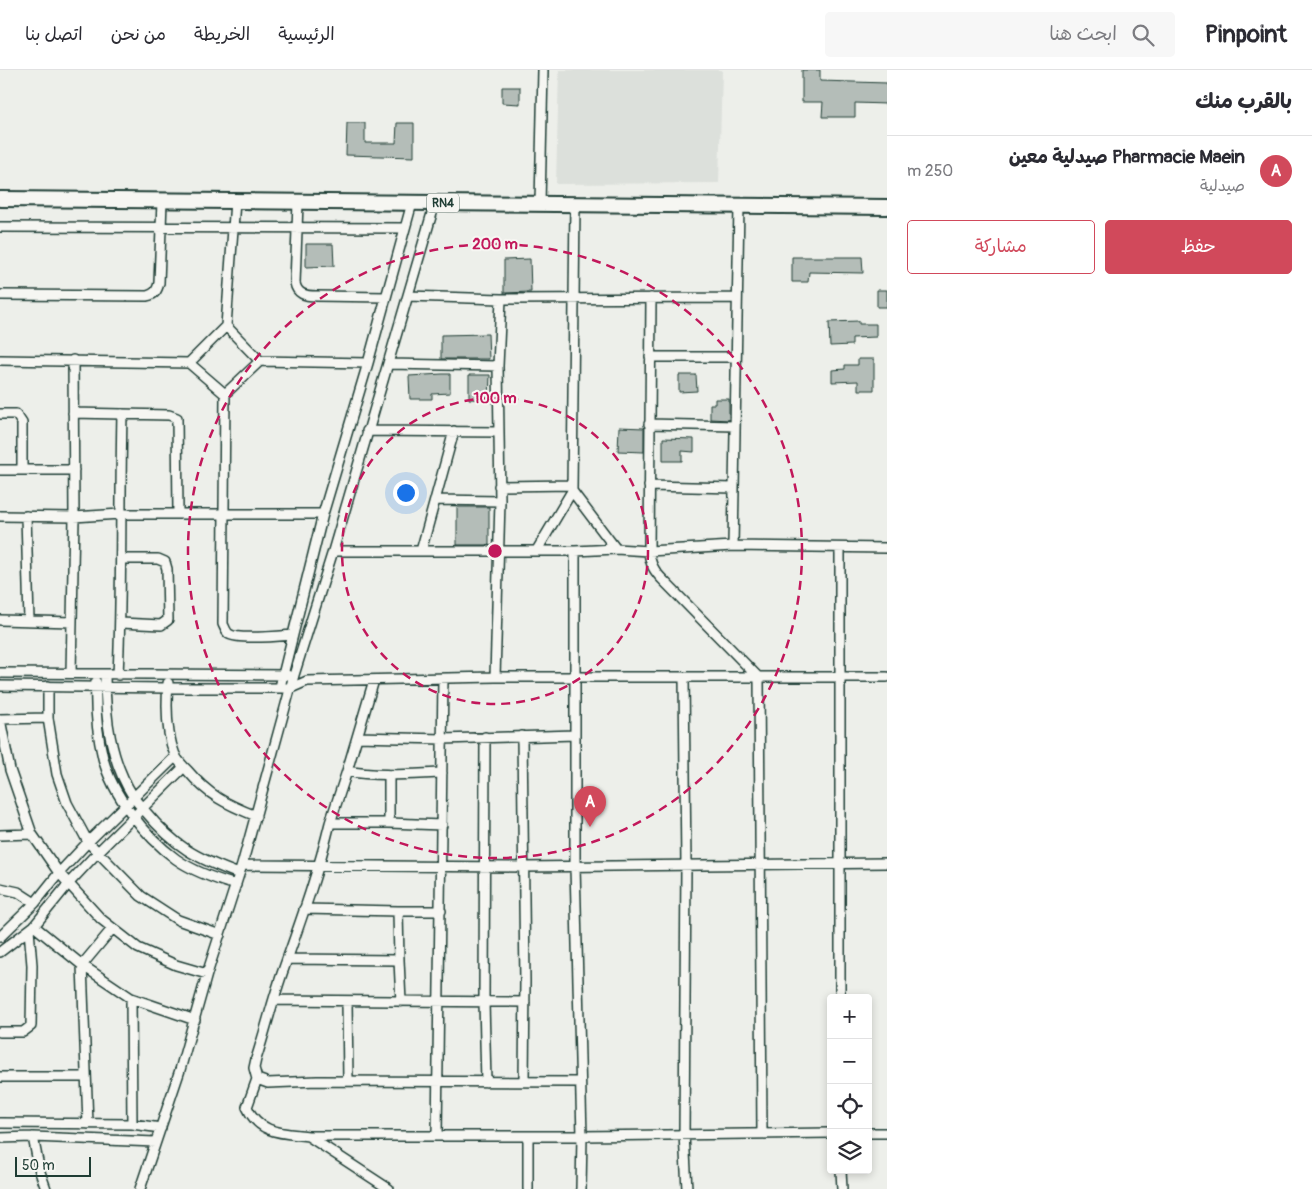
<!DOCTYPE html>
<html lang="ar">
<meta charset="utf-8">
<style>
body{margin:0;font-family:Pangolin,"Playpen Sans Arabic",sans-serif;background:#f7f7f7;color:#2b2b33;direction:rtl}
.controls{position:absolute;right:15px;bottom:15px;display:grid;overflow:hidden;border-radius:5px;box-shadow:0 2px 8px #0003}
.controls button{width:45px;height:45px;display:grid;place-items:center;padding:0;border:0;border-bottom:1px solid #e1e1e2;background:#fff;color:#2b2b33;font:25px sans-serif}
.scale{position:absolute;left:15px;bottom:12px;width:76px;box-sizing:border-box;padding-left:5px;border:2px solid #1f3d34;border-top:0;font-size:14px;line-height:18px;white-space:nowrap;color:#1f3d34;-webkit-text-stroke:4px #f6f6f2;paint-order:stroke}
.you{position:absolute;left:405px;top:422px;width:18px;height:18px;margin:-12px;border:4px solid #fff;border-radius:50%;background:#1a73e8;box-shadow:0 0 0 8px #1a73e833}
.badge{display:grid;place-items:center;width:32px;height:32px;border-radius:50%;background:#d1495b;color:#fff;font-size:16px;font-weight:700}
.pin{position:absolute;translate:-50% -41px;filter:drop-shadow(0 1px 2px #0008)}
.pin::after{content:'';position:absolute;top:26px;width:18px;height:15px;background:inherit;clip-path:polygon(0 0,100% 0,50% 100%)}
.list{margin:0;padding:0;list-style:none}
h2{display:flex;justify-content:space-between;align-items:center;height:65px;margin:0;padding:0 20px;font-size:21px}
h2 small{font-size:16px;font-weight:400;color:#7c7c81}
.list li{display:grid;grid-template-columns:32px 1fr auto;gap:15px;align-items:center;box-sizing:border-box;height:70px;padding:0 20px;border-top:1px solid #e1e1e2}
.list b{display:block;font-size:19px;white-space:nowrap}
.list p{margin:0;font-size:16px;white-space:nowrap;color:#7c7c81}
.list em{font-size:16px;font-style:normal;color:#7c7c81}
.actions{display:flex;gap:10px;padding:15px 20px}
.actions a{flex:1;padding:11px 0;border:1px solid #d1495b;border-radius:5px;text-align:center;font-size:18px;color:#d1495b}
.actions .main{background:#d1495b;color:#fff}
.icon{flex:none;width:28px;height:28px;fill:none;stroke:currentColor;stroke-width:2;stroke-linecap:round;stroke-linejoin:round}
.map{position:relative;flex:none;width:887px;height:1119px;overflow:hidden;direction:ltr}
header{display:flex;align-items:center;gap:30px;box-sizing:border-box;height:70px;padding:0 25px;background:#fff;border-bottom:1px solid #e1e1e2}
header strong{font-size:24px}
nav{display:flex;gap:28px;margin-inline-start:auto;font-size:18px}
.search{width:350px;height:45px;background:#f7f7f7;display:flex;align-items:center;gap:12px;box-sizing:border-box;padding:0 18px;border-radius:5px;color:#7c7c81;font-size:19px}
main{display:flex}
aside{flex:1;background:#fff}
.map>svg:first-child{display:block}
.built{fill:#dce0db}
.building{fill:#b4bdb8;stroke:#1f3d34}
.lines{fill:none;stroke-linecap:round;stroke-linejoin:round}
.minor-casing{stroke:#1f3d34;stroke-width:12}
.primary-casing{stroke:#1f3d34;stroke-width:18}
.minor{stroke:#f6f6f2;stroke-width:9}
.primary{stroke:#f6f6f2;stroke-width:14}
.ring{fill:none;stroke:#c2185b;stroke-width:2.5;stroke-dasharray:9 6}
.labels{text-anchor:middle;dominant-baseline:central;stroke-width:4;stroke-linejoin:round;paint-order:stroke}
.shield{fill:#f6f6f2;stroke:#60746d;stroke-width:1}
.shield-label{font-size:12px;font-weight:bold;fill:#1f3d34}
.centre{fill:#c2185b;stroke:#f6f6f2;stroke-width:2.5}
.ring-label{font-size:15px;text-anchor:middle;font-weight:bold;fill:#c2185b;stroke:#f6f6f2;stroke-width:4;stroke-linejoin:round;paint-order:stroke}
</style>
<header>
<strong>Pinpoint</strong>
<div class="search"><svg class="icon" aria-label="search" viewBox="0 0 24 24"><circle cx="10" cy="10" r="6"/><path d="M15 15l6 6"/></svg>ابحث هنا</div>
<nav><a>الرئيسية</a><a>الخريطة</a><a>من نحن</a><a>اتصل بنا</a></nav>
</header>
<main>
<aside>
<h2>بالقرب منك<small></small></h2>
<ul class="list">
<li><span class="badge">A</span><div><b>Pharmacie Maein صيدلية معين</b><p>صيدلية</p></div><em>250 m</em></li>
</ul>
<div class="actions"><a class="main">حفظ</a><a>مشاركة</a></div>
</aside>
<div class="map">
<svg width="887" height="1119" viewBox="0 0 887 1119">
<rect width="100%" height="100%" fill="#edefea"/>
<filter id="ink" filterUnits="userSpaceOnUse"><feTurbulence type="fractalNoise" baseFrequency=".02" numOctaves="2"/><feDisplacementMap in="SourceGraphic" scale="10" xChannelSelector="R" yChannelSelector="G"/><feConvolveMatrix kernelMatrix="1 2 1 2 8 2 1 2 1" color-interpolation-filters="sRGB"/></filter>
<g filter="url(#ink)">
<path class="built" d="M559 0H722L719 113 556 114Z"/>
<path class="building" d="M802 0H820V11L887 13V34L855 33V47H822L823 32H802Z
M502 17H520V34L502 33Z
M347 53H365V73H396L397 53H414V87L346 85Z
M306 174H333L334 196 306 197Z
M792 187H862L863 203 809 202 808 212H792Z
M530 189 531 222 504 223V190Z
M877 220H887V237H877Z
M859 251V254H876V267L852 268V275L830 276 829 252Z
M488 264 489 289H441V265Z
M858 289H874V320H858V311L832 312V300L845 299V295H858Z
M442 304H450V323L432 324V329H410L409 306Z
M469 305H490L489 330 469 329Z
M679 305H696L697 321 679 322Z
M715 329H729V350L710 349V334H715Z
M619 357 644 358V382L618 381Z
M663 368 694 369V382L682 381V391H663Z
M457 437H489V475H457Z"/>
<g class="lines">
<defs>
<path id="minor" d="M298 133 295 213C297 224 305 226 316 226L386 227
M540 133 543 0
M0 157 405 158
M0 225 147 226C155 224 157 221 159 213L162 131
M408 226 501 229 736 228
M651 228 649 481C650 494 654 501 663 510L759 608 762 1064
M226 256 260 291 225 324 223 554C225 558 226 562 229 564 237 570 280 566 292 565
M650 287H736
M0 290 189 293
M260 291 368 293
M388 294 498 296
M225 324 189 293 226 256 235 131
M73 343 169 345 177 348 178 443
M0 344H16L22 353V400
M649 354 735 356
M367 361 499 362
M0 400H74
M499 416 572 415
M649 416 734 418
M572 421 616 479
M436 430 500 431
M0 446 74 447 120 444H323
M26 446 29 551
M733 476 739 135
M840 478V928
M537 480 572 421 575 134
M333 481H575L616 479 649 481 733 476 887 478
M421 481 454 361
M575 481V797L582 1066 581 1119
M0 550 72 552
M121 553 161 555 168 550 167 499 165 492 158 489H121
M0 603 287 605
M71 603 74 447 73 290
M105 604C105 647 110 690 133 726 136 732 141 736 145 741 175 777 196 788 239 804
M118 605C122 518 120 431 122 344
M495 607 500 431 498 296 501 229
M684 608 686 795 684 1064 687 1119
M96 612C95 637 97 664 103 688 112 725 146 767 176 789 193 801 215 809 236 815
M168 613C166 637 166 663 175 685 177 690 183 696 187 700 209 726 226 734 256 746
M0 616 167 618H291L307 611 495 607H887
M48 616V648L57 704 67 733 88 772 141 826 178 850 220 865
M280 617 323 444 368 293 412 133
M0 649 10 700 32 764 59 803 101 849 138 878 176 895 207 904
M0 649 48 648
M522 666 525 911 524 1012
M357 667 443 669 575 665
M485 667 484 932 486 1012
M347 701 374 610
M389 705V753
M330 753C318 803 301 850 284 898 273 928 266 959 256 989L254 998 257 1009 268 1013 317 1011 580 1012
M442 755 389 753H330L347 701C378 707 411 704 442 703
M0 765 32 764
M242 795 524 797 887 793
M0 818 18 822 35 833
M304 839 398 841
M34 856 82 895 131 928 195 950
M0 867 35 833 59 803 88 772 176 686
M0 882 34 856 69 813 98 782 184 697
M287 889 399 890 401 932
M399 890 398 841H441
M131 928 132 1054
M274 930 525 932
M347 931 348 1011
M0 962H23L31 956 32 895 29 860
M0 1007H86
M257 1009 247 1037C259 1064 282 1063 308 1066H582L831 1063
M0 1053 132 1054 161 1058
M88 1054 82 895 112 859
M868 1063H887
M437 1065 443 609
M308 1066 389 1119
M33 1067 40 1102 46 1119
M0 1068 33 1067 155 1072
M841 1100 842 1119
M140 1119 180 1000 207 904 242 795 294 605 333 481 435 133
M528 1119V1066"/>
<path id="primary" d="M0 129 887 137"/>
</defs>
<use href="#minor" class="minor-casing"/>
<use href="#primary" class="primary-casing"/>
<use href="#minor" class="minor"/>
<use href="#primary" class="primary"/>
</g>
</g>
<g class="ring">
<circle cx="495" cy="481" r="153"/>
<circle cx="495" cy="481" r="307"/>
</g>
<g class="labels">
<rect class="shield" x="427" y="123.5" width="32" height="19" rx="4"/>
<g class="shield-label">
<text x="443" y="133">RN4</text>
</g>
</g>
<circle cx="495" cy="481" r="8" class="centre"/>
<g class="ring-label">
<text x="495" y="179">200 m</text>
<text x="495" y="333">100 m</text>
</g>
</svg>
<div class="controls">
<button>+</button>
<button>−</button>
<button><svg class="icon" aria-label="locate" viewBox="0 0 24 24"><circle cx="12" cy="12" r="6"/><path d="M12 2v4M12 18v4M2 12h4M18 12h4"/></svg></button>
<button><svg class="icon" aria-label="layers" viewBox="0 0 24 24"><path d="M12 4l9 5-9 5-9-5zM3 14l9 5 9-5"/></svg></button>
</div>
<div class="scale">50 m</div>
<div class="you"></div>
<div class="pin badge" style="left:590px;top:757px">A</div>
</div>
</main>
